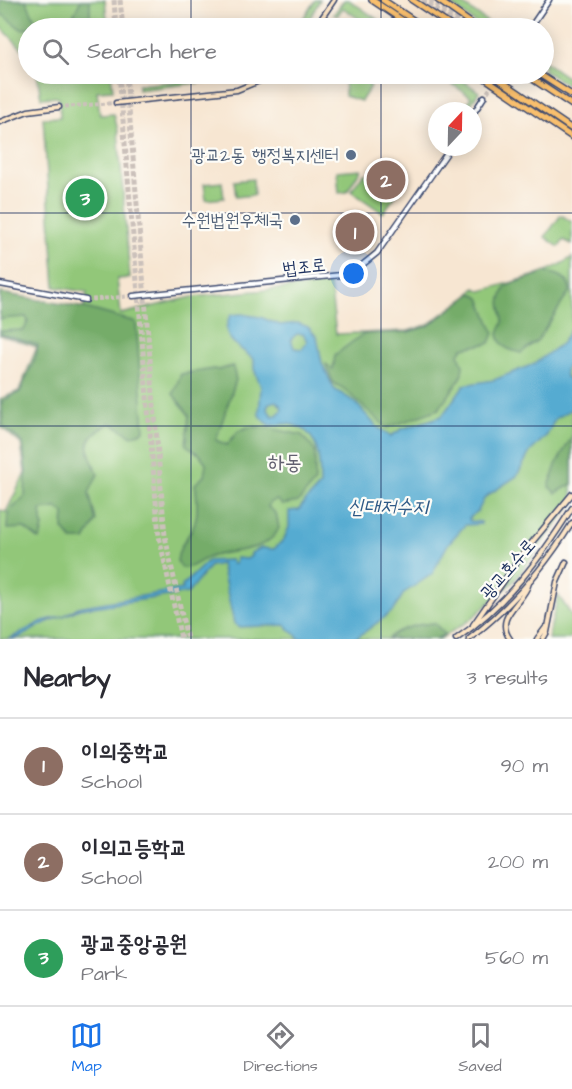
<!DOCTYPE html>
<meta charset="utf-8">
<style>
body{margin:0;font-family:"Architects Daughter","Poor Story",sans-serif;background:#f7f7f7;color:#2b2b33}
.compass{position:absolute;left:428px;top:102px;width:54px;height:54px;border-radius:50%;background:#fff;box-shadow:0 3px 15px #0003;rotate:22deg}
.you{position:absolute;left:354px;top:274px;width:21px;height:21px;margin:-15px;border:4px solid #fff;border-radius:50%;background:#1a73e8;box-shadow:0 0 0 9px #1a73e833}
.badge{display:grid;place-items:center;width:39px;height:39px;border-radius:50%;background:#1a73e8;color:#fff;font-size:20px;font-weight:700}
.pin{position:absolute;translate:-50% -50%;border:3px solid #fff;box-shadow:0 2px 6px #0006}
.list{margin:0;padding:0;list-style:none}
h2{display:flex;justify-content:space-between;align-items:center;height:78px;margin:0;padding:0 24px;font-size:26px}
h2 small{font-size:20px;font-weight:400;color:#7c7c81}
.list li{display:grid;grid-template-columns:39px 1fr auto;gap:18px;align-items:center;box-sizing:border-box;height:96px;padding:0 24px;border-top:2px solid #e1e1e2}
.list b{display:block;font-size:22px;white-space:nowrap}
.list p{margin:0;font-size:20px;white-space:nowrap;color:#7c7c81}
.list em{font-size:20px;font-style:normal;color:#7c7c81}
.icon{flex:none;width:33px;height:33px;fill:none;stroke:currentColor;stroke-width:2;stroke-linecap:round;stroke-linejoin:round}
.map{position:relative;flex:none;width:572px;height:639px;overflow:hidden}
.search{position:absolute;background:#fff;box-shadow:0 3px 15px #0003;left:18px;right:18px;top:18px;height:66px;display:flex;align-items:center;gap:15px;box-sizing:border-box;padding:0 21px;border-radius:33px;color:#7c7c81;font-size:22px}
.sheet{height:366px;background:#fff}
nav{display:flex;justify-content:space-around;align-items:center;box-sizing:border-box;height:84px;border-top:2px solid #e1e1e2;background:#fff;font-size:16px;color:#7c7c81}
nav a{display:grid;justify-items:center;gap:3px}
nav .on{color:#1a73e8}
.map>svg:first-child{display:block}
.green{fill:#92c779;stroke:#567b6c;stroke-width:1.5}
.forest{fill:#75ac69;stroke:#486e64;stroke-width:1.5}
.water{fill:#55abd1;stroke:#386d98;stroke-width:1.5;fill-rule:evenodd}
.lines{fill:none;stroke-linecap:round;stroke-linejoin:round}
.tertiary-tunnel{stroke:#cbc1bb;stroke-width:4;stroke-dasharray:4 2;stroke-linecap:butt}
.secondary-tunnel{stroke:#cbc1bb;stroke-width:4;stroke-dasharray:4 2;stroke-linecap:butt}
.trunk-tunnel{stroke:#cbc1bb;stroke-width:5;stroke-dasharray:5 2.5;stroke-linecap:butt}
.motorway-tunnel{stroke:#cbc1bb;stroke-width:5;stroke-dasharray:5 2.5;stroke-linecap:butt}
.tertiary-casing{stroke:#3c4a6f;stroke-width:7}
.secondary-casing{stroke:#3c4a6f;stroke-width:7}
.trunk-casing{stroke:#3c4a6f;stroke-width:8}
.motorway-casing{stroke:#3c4a6f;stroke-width:8}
.tertiary{stroke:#fff;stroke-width:4}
.secondary{stroke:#fde5c5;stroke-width:4}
.trunk{stroke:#f9bf6d;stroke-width:5}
.motorway{stroke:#f9bf6d;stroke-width:5}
.grid{fill:none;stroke:#1b2f5e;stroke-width:1.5;stroke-opacity:0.55}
.service-dot{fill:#5c6f8a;stroke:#fdfcf7;stroke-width:2}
.labels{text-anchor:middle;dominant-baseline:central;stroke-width:4.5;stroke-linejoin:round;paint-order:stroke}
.service-label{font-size:18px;fill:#4e5e75;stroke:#fdfcf7;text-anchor:end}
.street-label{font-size:18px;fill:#1b2f5e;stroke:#fdfcf7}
.water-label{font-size:20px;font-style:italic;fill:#2f5a86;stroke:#fdfcf7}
.quarter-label{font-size:21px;fill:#626070;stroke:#fdfcf7}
</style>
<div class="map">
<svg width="572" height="639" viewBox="0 0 572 639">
<rect width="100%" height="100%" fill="#fdfcf7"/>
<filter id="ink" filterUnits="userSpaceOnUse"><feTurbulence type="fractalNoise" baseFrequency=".0167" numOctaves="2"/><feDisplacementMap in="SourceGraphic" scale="12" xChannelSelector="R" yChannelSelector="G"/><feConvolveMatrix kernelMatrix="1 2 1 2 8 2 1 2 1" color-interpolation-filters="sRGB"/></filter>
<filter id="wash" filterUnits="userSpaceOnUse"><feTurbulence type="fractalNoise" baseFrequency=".008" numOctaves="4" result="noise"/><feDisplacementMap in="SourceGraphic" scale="24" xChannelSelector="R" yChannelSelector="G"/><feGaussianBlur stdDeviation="1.35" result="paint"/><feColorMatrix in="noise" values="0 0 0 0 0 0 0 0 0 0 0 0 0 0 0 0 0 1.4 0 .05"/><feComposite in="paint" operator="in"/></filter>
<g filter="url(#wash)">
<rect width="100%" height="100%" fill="#f7e6d2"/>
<path class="green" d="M0 0H105L108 28H28V55L0 26Z
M315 0H320L306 25 304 28H297Z
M344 0H349L390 28H372L343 8 337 16 334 14Z
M445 0H457L496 28H482Z
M544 61 572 81V88L544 71Z
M37 74H111L113 90 97 91 100 115 114 114 118 131 130 278 117 279 121 314 192 297 330 284 336 334 408 331 427 325 468 296 475 288 481 291C507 283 551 274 572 257V504L514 581 470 620 440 639H0V510L6 512 25 473 21 444 1 427 0 399 19 391 37 347 0 335V293L84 308 87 292 55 287 43 118 60 117 59 97 41 98Z
M344 74H354L371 86 361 101 345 96Z
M437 74H454L479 92 466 111H461L471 97Z
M212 78 211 81 138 90V85Z
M361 169 347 192 339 193 337 171Z
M364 173 396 195 383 213 351 191Z
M253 179 254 195 236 197 234 181Z
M222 182 224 198 206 200 204 184Z
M561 215 572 222V245L564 240 559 247 545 237Z
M340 221 367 240 355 256 328 238Z
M558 595 572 616V636L568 639H548Z"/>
<path class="forest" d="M0 0H26L36 22 29 28 21 29 0 13Z
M81 0H90V15L97 28H67Z
M545 272C557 274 570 277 570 291L538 340 521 353C509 350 502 349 498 335 498 330 503 326 503 321 502 303 496 307 506 286Z
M0 293 85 308 136 322 144 431 132 436 111 423C81 439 86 448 98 474L89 493 96 521 85 540H72L63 529 64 513 57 508 41 510 43 527 40 540 24 528 7 529 8 513 25 496 26 473 23 443 3 426 2 401 20 392 36 356 38 345 0 334V331L24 330 28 321 26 317 0 319Z
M472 293 480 298 494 333 490 343 463 348 459 354 463 366 461 378 439 409 387 428 343 388 333 383 326 364 333 369 335 355 363 334 408 332 428 326Z
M233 366 236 380 216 440 227 445 238 431 248 427H263L302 435 315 451V482L298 502 282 505 277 500 270 502 268 507 276 513 279 528C268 554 227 549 207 558 197 562 194 568 182 568L177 561C179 543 190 537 195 522 199 510 197 496 195 484L204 476 206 463 200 455 186 445 189 415 173 394 181 374 214 369 218 370Z
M572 436V484L556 493 549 487 556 465Z
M434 623 445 634 436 639H387C399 628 418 624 434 623Z"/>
<path class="water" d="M241 314 260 317 280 325 298 323 308 327 317 337 322 363 334 389 355 402 377 427 391 436 402 429 442 416 464 385 494 380 534 364 562 343 572 327V362L565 370 566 377 572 382V409L555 419 547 435 530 452 517 476 485 497 478 511 469 518 470 521 481 522V524L465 525 448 544 432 574 404 593 393 611 355 639H300L285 625 238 627 234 623 221 564 210 566 188 593 79 609C69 614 62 616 53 620 38 624 24 639 9 639L43 621 64 616 78 607 183 589 182 586 208 561 231 560 232 564H235L236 558 247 559 251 556V553L261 548 274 549 284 539 289 527V511L299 510C304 500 313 495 320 485 320 460 320 428 288 424 282 423 276 426 269 425L259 415 261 387 254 369V360C242 347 216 339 231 315ZM297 334H303L307 341 302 349 294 348 291 339ZM276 401 281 406 282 410 277 415 272 416 267 408 269 403Z"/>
</g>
<g filter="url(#ink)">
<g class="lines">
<path class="tertiary-tunnel" d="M484 97 500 74
M86 300 133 296"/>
<path class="secondary-tunnel" d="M59 107 116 103"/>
<path class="trunk-tunnel" d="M422 0 463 28
M430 0 471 28"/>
<path class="motorway-tunnel" d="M114 0 116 28
M120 0 123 28
M119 74 159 536 181 639
M126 74 165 536 187 639"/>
<defs>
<path id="tertiary" d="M530 28 549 0
M473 114 484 97
M0 284 86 300
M133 296 351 274 377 253 451 147"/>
<path id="secondary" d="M315 28 334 0
M116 103 237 90 276 74
M0 122 28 111 59 107
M473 625 524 552 572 494
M456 639C506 605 540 559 572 508
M469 639C511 607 544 568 572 523
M510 639C493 616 524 603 529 583
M537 639 546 627
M543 639 547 632 557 582 566 562"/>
<path id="trunk" d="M412 0 454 28
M438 0 478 28
M525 74 572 105
M539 74 572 95"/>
<path id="motorway" d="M372 0 414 28
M383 0 425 28
M479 74 572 137
M491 74 572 129"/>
</defs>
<use href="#tertiary" class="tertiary-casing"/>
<use href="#secondary" class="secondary-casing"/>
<use href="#trunk" class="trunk-casing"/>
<use href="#motorway" class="motorway-casing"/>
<use href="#tertiary" class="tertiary"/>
<use href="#secondary" class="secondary"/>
<use href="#trunk" class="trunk"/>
<use href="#motorway" class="motorway"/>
</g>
</g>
<path class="grid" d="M191 0V28M381 0V28M191 74V639M381 74V639M0 213H572M0 426H572"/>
<g class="service-dot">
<circle cx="351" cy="155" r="6"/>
<circle cx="295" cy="220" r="6"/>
</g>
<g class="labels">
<g class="service-label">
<text x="339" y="155">광교2동 행정복지센터</text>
<text x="283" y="220">수원법원우체국</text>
</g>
<g class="street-label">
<text transform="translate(304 267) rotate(-6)">법조로</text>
<text transform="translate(508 569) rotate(-49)">광교호수로</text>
</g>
<g class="water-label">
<text x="388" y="507">신대저수지</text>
</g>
<g class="quarter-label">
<text x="285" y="462">하동</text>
</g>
</g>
</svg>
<svg class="compass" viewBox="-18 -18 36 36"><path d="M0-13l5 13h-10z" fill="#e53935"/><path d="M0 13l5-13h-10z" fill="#7c7c81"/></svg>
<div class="you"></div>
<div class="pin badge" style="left:355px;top:232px;background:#8d6e63">1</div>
<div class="pin badge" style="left:386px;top:180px;background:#8d6e63">2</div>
<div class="pin badge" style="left:85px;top:198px;background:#2e9e5b">3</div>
<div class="search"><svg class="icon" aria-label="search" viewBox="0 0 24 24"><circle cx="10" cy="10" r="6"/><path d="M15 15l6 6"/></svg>Search here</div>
</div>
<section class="sheet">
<h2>Nearby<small>3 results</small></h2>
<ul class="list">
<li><span class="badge" style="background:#8d6e63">1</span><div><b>이의중학교</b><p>School</p></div><em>90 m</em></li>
<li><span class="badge" style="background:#8d6e63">2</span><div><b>이의고등학교</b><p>School</p></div><em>200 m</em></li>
<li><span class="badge" style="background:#2e9e5b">3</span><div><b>광교중앙공원</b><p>Park</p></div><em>560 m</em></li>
</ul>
</section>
<nav>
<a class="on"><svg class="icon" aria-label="map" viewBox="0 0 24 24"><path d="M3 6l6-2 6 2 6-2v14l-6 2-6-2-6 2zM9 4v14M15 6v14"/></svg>Map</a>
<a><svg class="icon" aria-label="directions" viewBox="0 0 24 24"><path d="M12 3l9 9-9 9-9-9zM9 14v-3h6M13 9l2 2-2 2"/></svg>Directions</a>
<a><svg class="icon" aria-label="saved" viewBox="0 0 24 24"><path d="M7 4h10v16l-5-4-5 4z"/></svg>Saved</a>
</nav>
